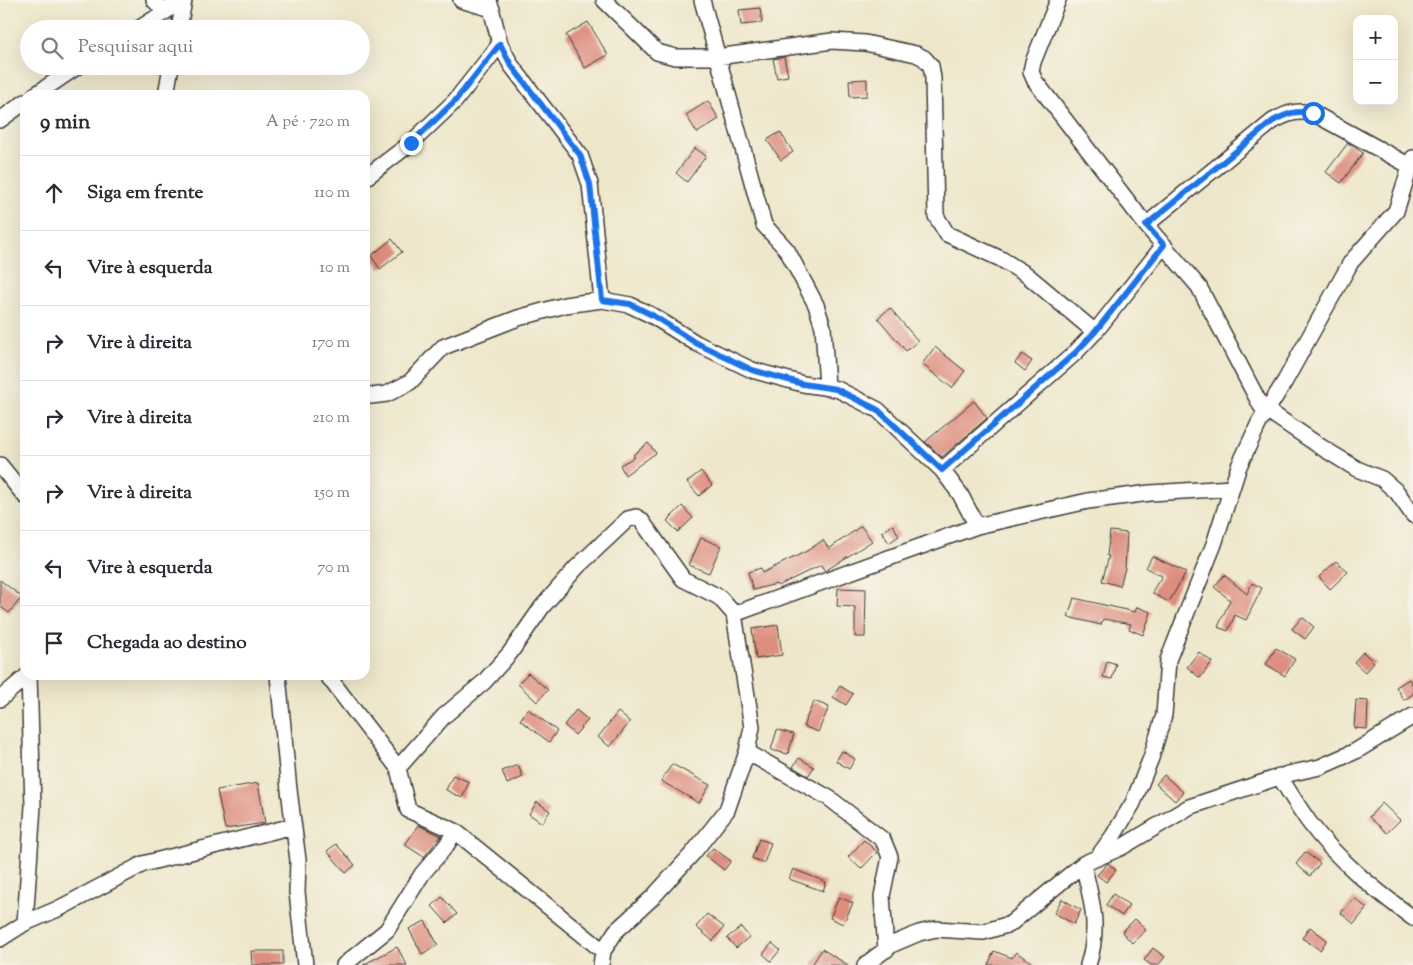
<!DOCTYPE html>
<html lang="pt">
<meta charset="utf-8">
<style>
body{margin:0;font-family:"Sorts Mill Goudy",serif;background:#f7f7f7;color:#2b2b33}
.controls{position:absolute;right:15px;top:15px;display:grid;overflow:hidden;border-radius:10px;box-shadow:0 5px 20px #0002}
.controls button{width:45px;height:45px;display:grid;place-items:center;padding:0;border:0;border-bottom:1px solid #e1e1e2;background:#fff;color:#2b2b33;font:25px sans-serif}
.stop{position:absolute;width:15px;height:15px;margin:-11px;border:4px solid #1a73e8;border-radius:50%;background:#fff}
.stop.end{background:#1a73e8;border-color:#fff;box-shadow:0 1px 5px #0008}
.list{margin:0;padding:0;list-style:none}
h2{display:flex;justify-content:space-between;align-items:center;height:65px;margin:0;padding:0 20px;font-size:21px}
h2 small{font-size:16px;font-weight:400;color:#7c7c81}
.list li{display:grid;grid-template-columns:32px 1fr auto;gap:15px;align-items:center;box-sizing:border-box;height:75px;padding:0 20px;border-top:1px solid #e1e1e2}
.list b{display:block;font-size:19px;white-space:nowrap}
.list em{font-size:16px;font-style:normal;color:#7c7c81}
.icon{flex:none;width:28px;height:28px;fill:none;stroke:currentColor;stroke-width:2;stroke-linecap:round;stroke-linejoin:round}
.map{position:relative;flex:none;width:1413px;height:965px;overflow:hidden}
.search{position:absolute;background:#fff;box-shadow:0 5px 20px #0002;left:20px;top:20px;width:350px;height:55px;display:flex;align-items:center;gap:12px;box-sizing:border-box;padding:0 18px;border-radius:28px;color:#7c7c81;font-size:19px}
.panel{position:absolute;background:#fff;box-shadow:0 5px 20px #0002;left:20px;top:90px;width:350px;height:590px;border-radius:15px}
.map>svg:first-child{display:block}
.building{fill:#dd8e7f}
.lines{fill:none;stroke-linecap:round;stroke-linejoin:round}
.minor-casing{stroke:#3c3a36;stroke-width:18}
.minor{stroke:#fff;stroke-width:15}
.route{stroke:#1a73e8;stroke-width:6}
</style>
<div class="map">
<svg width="1413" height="965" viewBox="0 0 1413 965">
<rect width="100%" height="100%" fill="#f7f3e8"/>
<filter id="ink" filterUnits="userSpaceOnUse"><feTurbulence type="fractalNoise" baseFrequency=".02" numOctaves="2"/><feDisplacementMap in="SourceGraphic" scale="10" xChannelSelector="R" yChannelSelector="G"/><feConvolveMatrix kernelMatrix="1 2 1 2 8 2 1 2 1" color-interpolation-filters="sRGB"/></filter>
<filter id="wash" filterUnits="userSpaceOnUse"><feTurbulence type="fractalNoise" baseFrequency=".0096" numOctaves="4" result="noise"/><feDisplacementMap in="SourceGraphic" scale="20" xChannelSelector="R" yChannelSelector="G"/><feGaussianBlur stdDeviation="1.12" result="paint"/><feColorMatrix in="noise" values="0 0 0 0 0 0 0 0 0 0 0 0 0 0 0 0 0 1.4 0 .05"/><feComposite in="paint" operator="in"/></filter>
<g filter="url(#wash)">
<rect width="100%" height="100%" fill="#eee7cb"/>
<g id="blocks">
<path class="building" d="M760 8 762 23 741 25 739 10Z
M588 22 608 55 585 68 566 35Z
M784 57 788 76 777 78 773 59Z
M867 79V96L850 97 849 80Z
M708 101 719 119 697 133 686 115Z
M780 132 793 152 781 160 767 140Z
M1348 143 1363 153 1341 183 1326 172Z
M695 148 706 156 687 182 676 173Z
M392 239 402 252 380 269 371 256Z
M890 308 918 341 906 351 878 318Z
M935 347 965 371 952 388 922 364Z
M1022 354 1032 361 1025 371 1015 363Z
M974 401 987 418 942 457 925 442Z
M648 443 656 453 625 475 620 465 635 457 633 455Z
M701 471 712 485 699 496 687 482Z
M682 506 693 518 678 532 667 521Z
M893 525 899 536 889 543 882 532Z
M861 526 872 541 825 571 821 565 778 586 776 584 753 590 748 572 761 568 762 573 807 551 823 540 829 549Z
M1110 531 1127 533 1125 568 1120 586 1102 581 1109 556H1107Z
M701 538 721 546 709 573 689 565Z
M1152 556 1186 572 1169 602 1153 594V590L1162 576 1146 568Z
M1336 561 1348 572 1330 589 1319 577Z
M1224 575 1247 594 1252 583 1262 588 1246 620 1235 615 1228 631 1218 627 1230 600 1214 587Z
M0 580 22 597 9 613 0 606Z
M838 588 866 589 865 637H855V607L837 606Z
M1074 598 1135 612 1137 607 1151 612 1143 635 1129 629 1131 624 1103 619 1101 625 1068 617Z
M1302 617 1314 627 1305 639 1292 629Z
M778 625 782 655 756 659 752 629Z
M1276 648 1295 659 1285 676 1266 664Z
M1199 652 1212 662 1200 678 1187 667Z
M1363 652 1374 662 1365 672 1354 662Z
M1107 661 1116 664 1112 679 1103 677Z
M528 673 548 690 537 702 518 684Z
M1409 679 1413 686V694L1404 700 1396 687Z
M840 686 853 694 846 705 833 697Z
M1356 700 1368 701 1367 729 1354 728Z
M814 701 829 707 818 732 803 726Z
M528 709 557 731 549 742 520 720Z
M576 710 588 720 575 735 564 725Z
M618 712 630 722 610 747 598 737Z
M777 730 794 734 788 754 771 750Z
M842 751 855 759 849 769 836 761Z
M799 758 814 767 808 776 793 767Z
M672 764 710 785 699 803 661 781Z
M518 765 523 777 507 784 502 771Z
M453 775 469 782 462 798 446 790Z
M1164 775 1183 792 1175 801 1156 784Z
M258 783 265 823 225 829 217 790Z
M537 802 550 811 542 823 529 814Z
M1382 803 1400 820 1387 833 1369 817Z
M418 825 441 836 424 857 405 845Z
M759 839 771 843 764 863 752 858Z
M864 840 877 852 861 869 848 857Z
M336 844 355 865 346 873 327 851Z
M713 848 731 861 724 870 706 856Z
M1305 852 1320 863 1310 876 1296 864Z
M1108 863 1116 870 1106 882 1097 875Z
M793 869 826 882 823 891 789 879Z
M1113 894 1129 905 1122 916 1106 905Z
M442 897 457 914 447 923 432 906Z
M839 897 853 903 843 924 830 918Z
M1354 898 1367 908 1354 924 1341 913Z
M1062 899 1081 910 1074 924 1054 913Z
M707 914 724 927 713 941 696 927Z
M1135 919 1146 930 1132 943 1122 932Z
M425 921 438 945 422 954 409 929Z
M741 927 749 937 736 948 727 938Z
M1310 927 1327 940 1320 950 1302 938Z
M772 943 780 950 771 961 763 954Z
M397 947 407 965H363Z
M1153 948 1165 957 1158 965H1151L1144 960Z
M822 949 848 965H812Z
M251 951H283V965H252Z
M994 951 1012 958 1016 952 1035 965H988Z"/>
</g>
</g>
<g filter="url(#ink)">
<use href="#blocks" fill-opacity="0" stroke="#3c3a36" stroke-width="1"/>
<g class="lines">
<defs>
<path id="minor" d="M154 0 165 12
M461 0 492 9
M489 0 500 44 511 65 580 155 590 184 602 300
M604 0 657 52 675 57H717L832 41 865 43 916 54 924 58 931 66 933 78 936 216 947 234 1001 259 1027 275 1095 332
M702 0 764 225 787 250 816 305 823 327 827 386
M1058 0 1033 62 1031 72 1035 81 1146 225 1199 287 1261 406 1321 447 1357 469 1382 479 1397 492 1413 515
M138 29 165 12 179 0
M179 29 184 0
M35 95 78 66
M166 95 171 66
M0 120 25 102
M365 178 411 143 455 101 500 44
M1146 225 1273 121C1288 113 1296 110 1313 113L1410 166
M365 393 371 396 387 394 410 382 443 347 518 318 565 305 602 300 630 305 651 315 696 343 752 370 803 384 837 389 878 410 942 470 960 494 977 526
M0 465 25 496
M942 470 1075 353 1095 332 1164 245
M734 614 977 526 1088 501 1150 493 1232 488
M278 675 289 790 298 860 297 892 305 965
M327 675 398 768 408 810 455 831 603 951
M0 699 28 675
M747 752 829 798 883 840 890 857 882 896 886 950
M398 768 444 716 484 682 510 653 542 607 577 567 628 519 636 517 641 520 683 579 719 597 734 614 752 727 747 752 727 810 693 853 652 898 616 931 603 951 601 965
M1279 776C1289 791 1298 807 1309 822 1337 860 1375 890 1413 918
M1097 858 1113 836 1133 803 1151 758 1164 715 1168 660 1214 544 1239 466 1259 423 1285 381 1351 262 1396 211 1413 158
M1083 864C1092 901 1100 928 1088 965
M25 923 33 806 29 675
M0 939 25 923 60 908 143 864 293 826
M344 965 387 930 422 874 446 846 455 831
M865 965 893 944 919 933 936 929 983 932 1010 924 1083 864 1122 847 1189 807 1288 774 1320 767 1356 751 1413 716"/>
</defs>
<use href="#minor" class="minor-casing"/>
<use href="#minor" class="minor"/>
</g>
</g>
<g class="lines" filter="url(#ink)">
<path class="route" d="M411 143 455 101 500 44 511 65 580 155 590 184 602 300 630 304 652 315 696 343 752 370 803 384 836 389 878 410 942 470 1075 353 1095 332 1164 245 1146 225 1273 121C1288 113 1296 110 1313 113"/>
</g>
</svg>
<div class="controls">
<button>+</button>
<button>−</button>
</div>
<div class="stop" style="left:1313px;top:113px"></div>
<div class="stop end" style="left:411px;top:143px"></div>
<div class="search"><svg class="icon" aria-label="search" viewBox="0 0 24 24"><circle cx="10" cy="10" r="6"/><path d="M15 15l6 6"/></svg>Pesquisar aqui</div>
<section class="panel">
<h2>9 min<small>A pé · 720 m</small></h2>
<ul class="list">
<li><svg class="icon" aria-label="ahead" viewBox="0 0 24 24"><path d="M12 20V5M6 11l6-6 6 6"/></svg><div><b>Siga em frente</b></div><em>110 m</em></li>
<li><svg class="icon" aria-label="left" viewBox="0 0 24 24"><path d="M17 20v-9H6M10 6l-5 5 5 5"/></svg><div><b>Vire à esquerda</b></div><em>10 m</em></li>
<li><svg class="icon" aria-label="right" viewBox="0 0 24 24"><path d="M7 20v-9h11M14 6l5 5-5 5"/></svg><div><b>Vire à direita</b></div><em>170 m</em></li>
<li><svg class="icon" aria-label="right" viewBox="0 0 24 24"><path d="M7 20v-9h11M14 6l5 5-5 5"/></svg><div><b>Vire à direita</b></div><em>210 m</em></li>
<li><svg class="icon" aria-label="right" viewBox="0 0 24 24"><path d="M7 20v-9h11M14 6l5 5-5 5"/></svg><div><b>Vire à direita</b></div><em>150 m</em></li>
<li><svg class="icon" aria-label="left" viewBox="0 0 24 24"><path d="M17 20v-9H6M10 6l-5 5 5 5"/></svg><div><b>Vire à esquerda</b></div><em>70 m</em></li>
<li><svg class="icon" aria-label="arrive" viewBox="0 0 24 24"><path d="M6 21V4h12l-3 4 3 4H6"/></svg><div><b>Chegada ao destino</b></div></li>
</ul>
</section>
</div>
